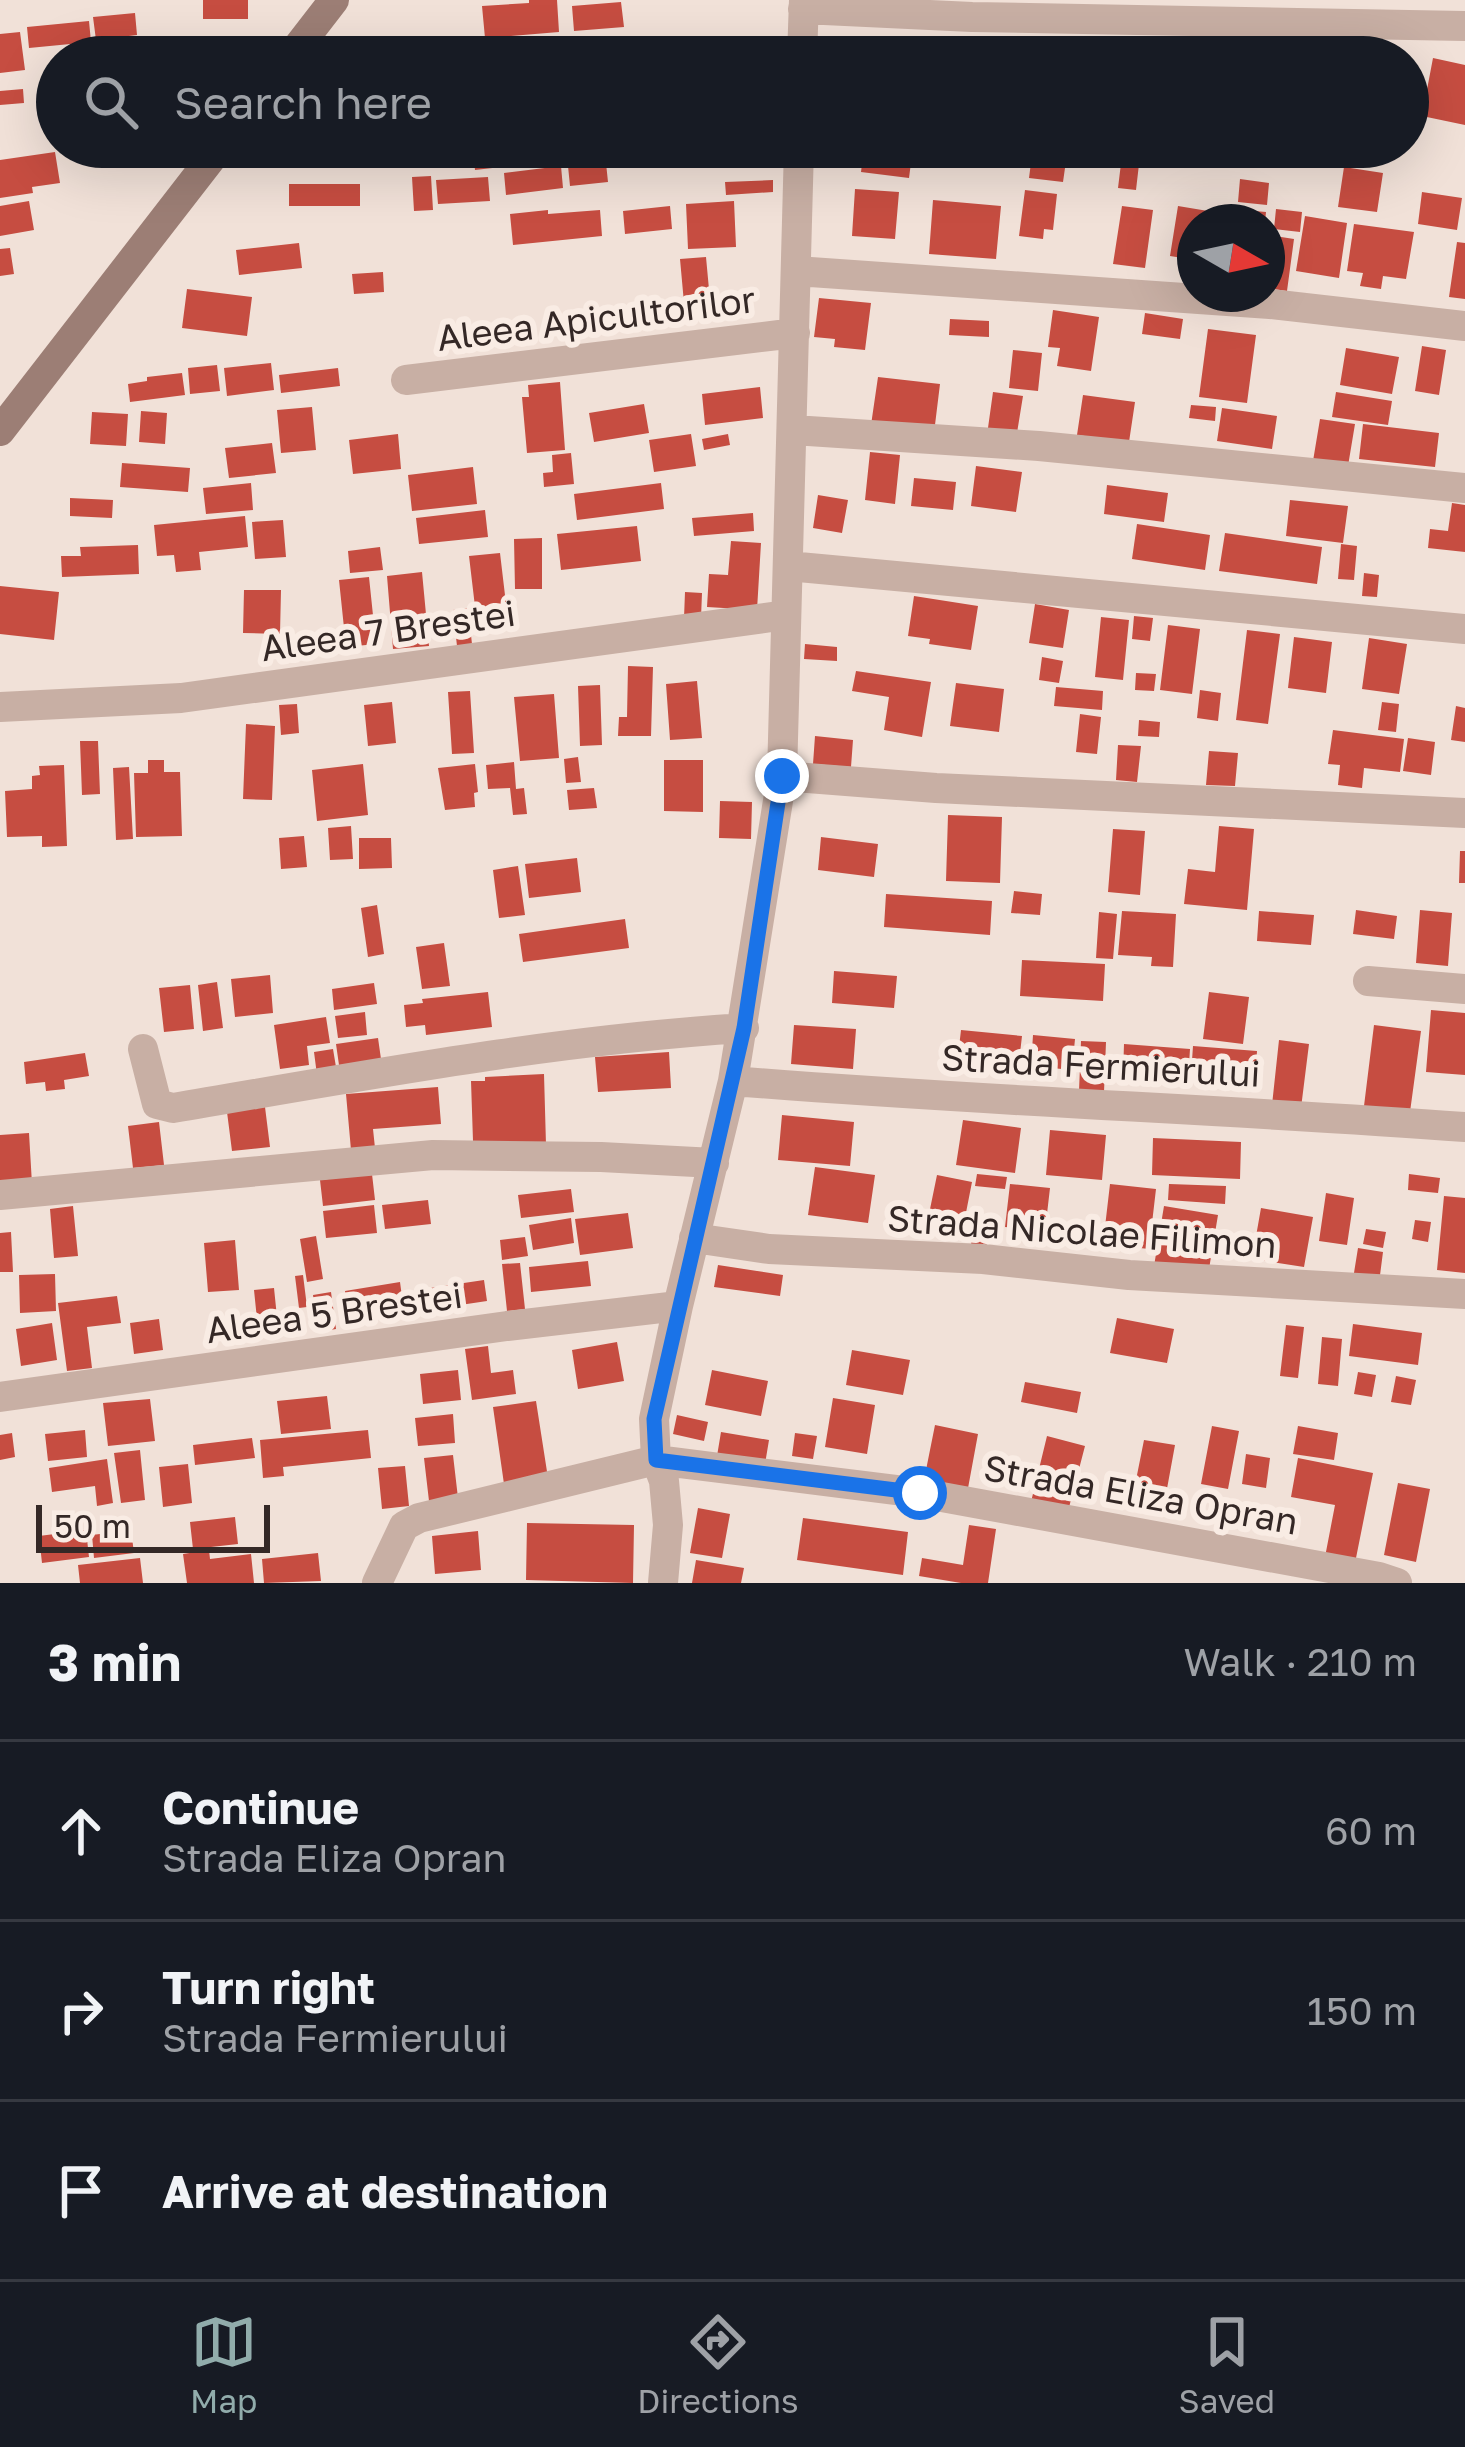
<!DOCTYPE html>
<meta charset="utf-8">
<style>
body{margin:0;font-family:"Golos Text",sans-serif;background:#242831;color:#f1f3f6}
.compass{position:absolute;left:1177px;top:204px;width:108px;height:108px;border-radius:50%;background:#171b24;box-shadow:0 12px 48px #0002;rotate:99deg}
.scale{position:absolute;left:36px;bottom:30px;width:234px;box-sizing:border-box;padding-left:12px;border:6px solid #342826;border-top:0;font-size:33px;line-height:42px;white-space:nowrap;color:#342826;-webkit-text-stroke:9px #f9ece4;paint-order:stroke}
.stop{position:absolute;width:36px;height:36px;margin:-27px;border:9px solid #1a73e8;border-radius:50%;background:#fff}
.stop.end{background:#1a73e8;border-color:#fff;box-shadow:0 3px 12px #0008}
.list{margin:0;padding:0;list-style:none}
h2{display:flex;justify-content:space-between;align-items:center;height:156px;margin:0;padding:0 48px;font-size:51px}
h2 small{font-size:39px;font-weight:400;color:#9ea1a6}
.list li{display:grid;grid-template-columns:78px 1fr auto;gap:36px;align-items:center;box-sizing:border-box;height:180px;padding:0 48px;border-top:3px solid #363941}
.list b{display:block;font-size:45px;white-space:nowrap}
.list p{margin:0;font-size:39px;white-space:nowrap;color:#9ea1a6}
.list em{font-size:39px;font-style:normal;color:#9ea1a6}
.icon{flex:none;width:66px;height:66px;fill:none;stroke:currentColor;stroke-width:2;stroke-linecap:round;stroke-linejoin:round}
.map{position:relative;flex:none;width:1465px;height:1583px;overflow:hidden}
.search{position:absolute;background:#171b24;box-shadow:0 12px 48px #0002;left:36px;right:36px;top:36px;height:132px;display:flex;align-items:center;gap:30px;box-sizing:border-box;padding:0 42px;border-radius:66px;color:#9ea1a6;font-size:45px}
.sheet{height:696px;background:#171b24}
nav{display:flex;justify-content:space-around;align-items:center;box-sizing:border-box;height:168px;border-top:3px solid #363941;background:#171b24;font-size:33px;color:#9ea1a6}
nav a{display:grid;justify-items:center;gap:6px}
nav .on{color:#91acab}
.map>svg:first-child{display:block}
.building{fill:#c64d41}
.lines{fill:none;stroke-linecap:round;stroke-linejoin:round}
.street{stroke:#c8afa4;stroke-width:30}
.secondary{stroke:#9c7e75;stroke-width:30}
.route{stroke:#1a73e8;stroke-width:15}
.labels{text-anchor:middle;dominant-baseline:central;stroke-width:12;stroke-linejoin:round;paint-order:stroke}
.street-label{font-size:36px;fill:#342826;stroke:#f9ece4}
</style>
<div class="map">
<svg width="1465" height="1583" viewBox="0 0 1465 1583">
<rect width="100%" height="100%" fill="#f1e1d8"/>
<path class="building" d="M203 0H248V19H203Z
M529 0H557L559 32 485 38 482 6 529 3Z
M621 2 624 27 574 31 572 6Z
M135 13 137 35 96 40 93 17Z
M89 21 91 42 29 48 27 27Z
M20 32 25 70 0 73V34Z
M605 36 607 57H586L584 38Z
M647 37 650 57H633L631 39Z
M579 39 581 57H509L508 46Z
M855 39 903 42 902 57H854Z
M1202 43 1234 45 1233 57H1200Z
M462 46 463 57H419V49Z
M1143 46 1174 50 1173 57H1142Z
M1354 49 1386 53V57H1353Z
M1433 58 1465 65V125L1422 116Z
M23 89 24 103 0 105V91Z
M498 147H553L555 161 475 170 473 150Z
M576 147H631L632 160 606 163 608 182 570 186 568 166 578 165Z
M680 147H730L731 160 681 163Z
M864 147H913L909 178 861 172Z
M1033 147H1068L1063 182 1029 178Z
M1123 147H1141L1136 190 1118 188Z
M55 152 60 183 32 187 33 193 0 198V160Z
M561 166 563 188 506 195 504 173Z
M1344 167 1383 173 1377 212 1338 207Z
M431 176 433 210 414 211 412 177Z
M488 177 490 201 438 204 436 180Z
M1240 179 1269 183 1267 205 1238 202Z
M773 180V192L726 195 725 182Z
M289 184H360V206H289Z
M855 189 899 192 895 239 852 236Z
M1025 190 1057 194 1053 230 1044 229 1043 239 1019 236Z
M1422 192 1462 198 1457 230 1418 224Z
M933 200 1001 206 996 259 929 254Z
M29 201 34 230 0 236V206Z
M734 201 736 247 688 249 686 204Z
M670 206 672 229 625 234 623 211Z
M1122 206 1153 210 1145 268 1113 264Z
M1178 206 1226 214 1225 222H1195V260L1170 256Z
M1276 209 1302 212 1300 232 1274 229Z
M548 210V214L600 210 602 236 513 245 510 214Z
M1243 210 1266 212 1265 222H1241Z
M1305 216 1347 223 1339 278 1296 271Z
M1354 224 1414 232 1406 279 1383 276 1381 289 1360 286 1363 273 1347 271Z
M1268 235 1294 239 1287 291 1267 288Z
M1457 242 1465 243V299L1449 297Z
M299 243 302 268 239 275 236 250Z
M10 248 14 274 0 276V249Z
M706 257 711 311 685 314 680 259Z
M383 272 384 292 354 294 352 274Z
M187 289 252 297 247 336 182 328Z
M819 298 871 303 865 350 834 347 835 339 814 337Z
M1053 310 1099 317 1091 371 1057 366 1060 348 1048 347Z
M1145 313 1183 319 1180 339 1142 334Z
M950 319 989 321V337L949 335Z
M1208 329 1256 335 1247 403 1199 397Z
M1422 346 1446 350 1439 395 1415 391Z
M1346 348 1399 357 1392 394 1340 385Z
M1013 350 1042 353 1038 391 1009 388Z
M271 363 274 390 227 396 224 368Z
M217 365 220 391 190 394 188 368Z
M338 368 340 386 281 393 279 375Z
M182 373 185 395 130 402 128 384 147 381V377Z
M878 377 940 384 934 433 871 425Z
M560 382 565 450 527 453 522 397H529L528 385Z
M760 387 763 418 705 425 702 394Z
M993 392 1023 396 1016 439 987 435Z
M1336 392 1392 401 1388 425 1332 417Z
M1083 395 1135 402 1129 442 1077 435Z
M644 404 649 433 594 442 589 413Z
M1191 405 1216 407 1215 421 1189 418Z
M312 407 316 450 281 453 277 410Z
M1222 408 1277 416 1272 449 1217 441Z
M141 411 167 413 165 444 139 442Z
M92 412 128 414 126 446 90 444Z
M1320 419 1355 424 1348 466 1313 461Z
M1363 424 1439 433 1435 467 1359 459Z
M398 434 401 469 353 474 349 440Z
M691 434 696 466 654 472 649 440Z
M728 434 730 445 704 450 702 439Z
M272 443 276 473 229 478 225 448Z
M870 452 900 455 895 504 865 500Z
M571 453 574 484 544 487 543 473 553 472 552 455Z
M122 463 190 468 188 492 120 487Z
M976 466 1022 472 1016 512 971 506Z
M473 467 477 504 412 511 408 475Z
M914 478 956 482 953 510 911 506Z
M251 483 253 510 206 514 203 488Z
M661 483 664 509 577 520 574 494Z
M1107 485 1168 493 1164 522 1104 514Z
M818 495 848 500 842 533 813 528Z
M70 498 113 500 112 518 70 516Z
M1290 500 1348 506 1343 543 1286 536Z
M1452 503 1465 505V552L1428 548 1430 529 1448 531Z
M485 510 488 537 419 544 416 518Z
M753 513 754 531 694 536 692 518Z
M245 516 248 547 199 552 201 570 176 572 174 555 157 556 154 525Z
M283 520 286 557 255 559 252 522Z
M1137 524 1210 535 1205 570 1132 559Z
M637 526 641 561 561 570 557 534Z
M1225 533 1322 547 1317 584 1219 571Z
M542 538V589H515L514 539Z
M731 541 761 543 757 610 707 607 709 574 728 575Z
M1341 544 1357 546 1354 580 1338 579Z
M138 545 139 574 62 577 61 556H81L80 547Z
M380 547 383 570 350 573 348 551Z
M500 553 509 629 478 632 469 556Z
M422 572 429 646 393 649 387 576Z
M1364 573 1379 575 1377 597 1362 596Z
M369 577 376 644 346 647 339 580Z
M0 586 59 592 54 640 0 634Z
M244 590H281L280 634 243 633Z
M685 592 702 593 701 618H684Z
M914 596 978 606 971 650 929 644 930 639 908 636Z
M1035 604 1069 610 1063 648 1029 643Z
M468 608 472 644 457 646 453 610Z
M1134 616 1153 618 1150 641 1132 639Z
M1101 617 1129 620 1123 680 1095 677Z
M1168 625 1200 629 1192 694 1160 690Z
M1247 630 1280 634 1268 724 1236 720Z
M1294 637 1332 642 1326 693 1288 688Z
M1369 638 1407 644 1399 694 1362 689Z
M805 644 837 647V661L804 659Z
M1042 657 1063 661 1059 683 1039 680Z
M628 666 653 667 651 736H618L619 717H627Z
M856 671 931 682 922 737 884 730 889 697 852 691Z
M1136 673 1156 674 1154 691 1135 690Z
M697 681 702 738 670 740 666 684Z
M956 683 1004 689 999 732 950 726Z
M600 685 602 745 580 746 578 686Z
M1056 687 1103 691 1102 710 1054 706Z
M1200 690 1221 693 1218 721 1197 718Z
M470 691 474 753 452 754 448 692Z
M554 694 559 758 520 761 514 697Z
M392 702 396 743 368 746 364 705Z
M1382 702 1399 704 1396 732 1378 730Z
M297 704 299 733 281 735 279 705Z
M1456 706 1465 708V742L1451 740Z
M1080 714 1101 717 1097 754 1076 752Z
M1139 720 1160 722 1159 737 1138 736Z
M246 724 275 726 272 800 243 799Z
M1333 730 1404 739 1400 772 1364 768 1362 788 1338 785 1340 765 1328 764Z
M815 736 853 740 851 767 813 764Z
M1408 738 1435 742 1431 775 1403 771Z
M80 741H98L100 794 82 795Z
M1118 745 1141 746 1137 782 1116 780Z
M1209 751 1238 753 1235 786 1206 785Z
M578 757 581 782 566 783 564 759Z
M148 760H164V772H180L182 836 136 837 134 773H148Z
M664 760H703V812L664 811Z
M514 762 516 789 524 788 527 814 513 815 510 788 488 789 486 765Z
M363 764 368 815 317 821 312 770Z
M475 764 478 792 474 793 475 807 445 810 438 768Z
M64 765 67 846 42 847V836L7 837 5 791 32 789V776L40 775 39 766Z
M129 767 133 839 116 840 113 768Z
M594 788 597 808 569 810 567 790Z
M720 801 752 802 751 839 719 838Z
M948 815 1002 817 1000 883 946 881Z
M351 826 353 859 330 860 328 828Z
M1219 826 1254 829 1247 910 1184 904 1188 869 1215 872Z
M1113 829 1145 831 1140 895 1108 892Z
M304 836 307 867 281 869 279 838Z
M821 837 878 844 874 877 818 870Z
M359 838H391L392 868 359 869Z
M1460 851H1465V883H1459Z
M577 858 581 892 529 898 525 864Z
M518 866 525 915 499 918 493 870Z
M1014 891 1042 894 1040 915 1011 913Z
M886 894 992 901 990 935 884 927Z
M377 905 384 954 368 957 361 908Z
M1356 910 1397 916 1394 939 1353 934Z
M1420 910 1452 913 1448 966 1416 963Z
M1122 911 1176 914 1173 967 1151 966 1152 957 1118 955Z
M1259 911 1314 915 1311 945 1257 941Z
M1099 912 1117 914 1113 959 1096 958Z
M625 919 629 948 523 962 519 934Z
M444 943 450 986 422 989 416 947Z
M1022 960 1105 964 1103 1001 1020 996Z
M834 971 897 976 894 1008 832 1003Z
M270 975 273 1013 235 1017 231 979Z
M217 982 223 1028 203 1031 198 985Z
M374 983 377 1004 334 1010 332 989Z
M190 985 194 1029 164 1032 159 988Z
M488 992 492 1027 426 1035 425 1025 406 1027 404 1005 423 1003 422 999Z
M1209 992 1249 997 1243 1044 1203 1039Z
M1431 1010 1465 1013V1075L1426 1072Z
M365 1012 367 1035 338 1038 335 1016Z
M326 1017 330 1043 307 1046 309 1065 280 1069 274 1025Z
M794 1025 856 1029 853 1069 791 1064Z
M1374 1025 1421 1031 1410 1112 1364 1106Z
M961 1030 1022 1036 1019 1062 958 1056Z
M1033 1035 1075 1039 1072 1070 1031 1066Z
M378 1038 382 1066 340 1072 336 1044Z
M1279 1040 1309 1044 1301 1108 1272 1105Z
M1081 1041 1106 1042 1104 1092 1079 1091Z
M1124 1044 1190 1049 1188 1080 1123 1075Z
M1193 1046 1257 1051 1255 1080 1191 1075Z
M333 1049 337 1073 317 1075 314 1052Z
M669 1052 671 1088 598 1092 595 1057Z
M85 1053 89 1076 64 1080 65 1089 46 1091 45 1082 26 1084 24 1062Z
M544 1074 546 1145 473 1141 471 1081H485V1077Z
M438 1087 441 1124 373 1129 375 1148 351 1150 346 1094Z
M265 1107 270 1147 232 1151 227 1112Z
M782 1115 854 1122 850 1166 778 1160Z
M963 1120 1021 1128 1015 1173 956 1165Z
M159 1122 164 1165 133 1168 128 1126Z
M1050 1130 1106 1135 1102 1180 1046 1175Z
M29 1133 32 1184 0 1185V1135Z
M1153 1138 1241 1142 1240 1179 1152 1175Z
M815 1167 875 1175 868 1223 808 1215Z
M372 1174 375 1200 323 1206 320 1180Z
M977 1174 1007 1177 1005 1189 975 1186Z
M1409 1174 1440 1178 1438 1193 1408 1190Z
M937 1175 972 1182 962 1233 940 1229 943 1217 929 1214Z
M1010 1184 1050 1188 1045 1231 1005 1227Z
M1110 1184 1156 1189 1149 1249 1103 1244Z
M1169 1184 1226 1186 1225 1204 1168 1200Z
M571 1189 574 1212 521 1218 518 1195Z
M1326 1193 1354 1198 1347 1245 1319 1241Z
M1444 1196 1465 1198V1273L1437 1270Z
M428 1200 431 1224 385 1229 382 1205Z
M374 1205 377 1233 326 1238 323 1211Z
M73 1206 78 1256 54 1258 50 1209Z
M1164 1206 1218 1215 1208 1275 1154 1266Z
M1261 1208 1313 1217 1304 1267 1252 1259Z
M628 1213 633 1248 580 1255 575 1219Z
M571 1218 574 1243 533 1250 529 1225Z
M1415 1220 1431 1222 1428 1242 1412 1239Z
M974 1224 990 1226 985 1255 970 1252Z
M1366 1229 1386 1232 1383 1248 1363 1244Z
M11 1232 13 1272H0V1233Z
M316 1236 323 1279 307 1282 300 1239Z
M525 1237 528 1256 502 1260 500 1240Z
M235 1240 239 1290 208 1292 204 1243Z
M1358 1248 1383 1252 1379 1283 1353 1279Z
M588 1261 591 1286 531 1292 529 1267Z
M520 1263 525 1309 507 1311 502 1264Z
M718 1265 783 1275 780 1296 714 1287Z
M55 1274 56 1311 20 1313 19 1275Z
M303 1275 307 1307 299 1308 295 1276Z
M484 1280 487 1301 420 1311 417 1290Z
M400 1282 404 1312 349 1321 345 1291Z
M274 1288 278 1327 258 1329 254 1290Z
M331 1292 336 1329 318 1332 313 1295Z
M117 1296 121 1323 87 1327 92 1368 67 1371 58 1303Z
M1117 1318 1174 1329 1167 1363 1110 1353Z
M159 1319 163 1350 134 1354 130 1323Z
M52 1323 57 1360 21 1366 16 1329Z
M1353 1324 1422 1333 1418 1365 1349 1356Z
M1286 1325 1304 1327 1298 1378 1280 1376Z
M1322 1337 1342 1339 1338 1386 1318 1384Z
M617 1342 624 1381 578 1389 572 1350Z
M488 1346 491 1373 513 1370 516 1394 472 1400 465 1349Z
M852 1350 910 1360 903 1395 846 1385Z
M458 1370 461 1400 423 1404 420 1374Z
M712 1370 768 1381 761 1416 705 1405Z
M1358 1372 1376 1375 1372 1397 1354 1394Z
M1396 1376 1416 1380 1411 1405 1391 1402Z
M1025 1382 1081 1392 1077 1413 1021 1402Z
M327 1396 331 1429 281 1434 277 1401Z
M833 1398 875 1405 867 1454 825 1447Z
M150 1399 155 1441 108 1446 103 1403Z
M536 1401 548 1478 504 1484 493 1407Z
M453 1414 455 1443 418 1446 415 1418Z
M677 1415 708 1422 704 1441 673 1434Z
M935 1425 978 1434 966 1499 922 1490Z
M1212 1426 1239 1431 1228 1489 1201 1484Z
M1298 1426 1338 1433 1334 1460 1293 1454Z
M85 1430 87 1457 48 1461 45 1434Z
M368 1430 371 1458 283 1467 284 1476 263 1478 260 1440Z
M721 1432 769 1440 764 1470 716 1462Z
M12 1433 15 1457 0 1460V1435Z
M795 1433 817 1436 813 1459 792 1456Z
M1047 1436 1085 1446 1067 1515 1030 1506Z
M252 1438 255 1458 195 1465 193 1445Z
M1144 1440 1175 1445 1162 1516 1130 1510Z
M140 1450 145 1500 121 1503 114 1453Z
M1246 1454 1270 1458 1266 1488 1242 1484Z
M453 1455 458 1498 429 1501 424 1458Z
M1298 1458 1373 1473 1355 1563 1325 1557 1335 1505 1291 1497Z
M107 1459 113 1503 97 1506 95 1486 52 1492 49 1468Z
M188 1464 192 1503 163 1507 159 1467Z
M405 1466 409 1506 382 1509 378 1468Z
M1398 1483 1430 1489 1416 1562 1384 1555Z
M698 1508 730 1514 722 1558 690 1553Z
M235 1517 238 1544 193 1549 190 1522Z
M803 1518 908 1532 903 1575 797 1560Z
M527 1523 634 1525 633 1583 526 1580Z
M969 1525 996 1529 988 1583H961L919 1576 922 1558 963 1565Z
M86 1530 89 1557 42 1563 39 1536Z
M131 1530 134 1553 94 1558 92 1535Z
M478 1531 481 1570 435 1574 432 1536Z
M209 1550 210 1559 251 1554 254 1583H187L183 1554Z
M318 1553 321 1581 264 1583 262 1559Z
M140 1558 143 1583H80L78 1565Z
M696 1560 744 1568 741 1583H692Z"/>
<g class="lines">
<path class="street" d="M803 9 972 17 1465 26
M802 57 804 0
M796 271 1270 304 1465 326
M406 380 795 333
M793 430 1039 446 1465 488
M788 566 1465 629
M0 707 181 698 786 615
M782 776 936 788 1465 813
M1368 981 1465 989
M143 1049 157 1104 173 1108C363 1076 552 1040 744 1028
M733 1081C977 1101 1221 1109 1465 1127
M0 1195 433 1155 601 1157 714 1163
M694 1238 769 1249 983 1259 1129 1275 1465 1294
M0 1397 507 1326 678 1306
M377 1583 404 1526 419 1518 656 1460 920 1493 1379 1577 1397 1583
M663 1583 668 1525 664 1481 656 1460 654 1419 678 1306 733 1081 782 776 799 147"/>
<path class="secondary" d="M290 57 334 0
M0 431 220 147"/>
</g>
<g class="lines">
<path class="route" d="M782 776 744 1028 654 1419 656 1460 920 1493"/>
</g>
<g class="labels">
<g class="street-label">
<text transform="translate(596 318) rotate(-7)">Aleea Apicultorilor</text>
<text transform="translate(388 630) rotate(-8)">Aleea 7 Brestei</text>
<text transform="translate(1101 1065) rotate(3)">Strada Fermierului</text>
<text transform="translate(1082 1231) rotate(4)">Strada Nicolae Filimon</text>
<text transform="translate(334 1312) rotate(-8)">Aleea 5 Brestei</text>
<text transform="translate(1141 1494) rotate(10)">Strada Eliza Opran</text>
</g>
</g>
</svg>
<svg class="compass" viewBox="-18 -18 36 36"><path d="M0-13l5 13h-10z" fill="#e53935"/><path d="M0 13l5-13h-10z" fill="#9ea1a6"/></svg>
<div class="scale">50 m</div>
<div class="stop" style="left:920px;top:1493px"></div>
<div class="stop end" style="left:782px;top:776px"></div>
<div class="search"><svg class="icon" aria-label="search" viewBox="0 0 24 24"><circle cx="10" cy="10" r="6"/><path d="M15 15l6 6"/></svg>Search here</div>
</div>
<section class="sheet">
<h2>3 min<small>Walk · 210 m</small></h2>
<ul class="list">
<li><svg class="icon" aria-label="ahead" viewBox="0 0 24 24"><path d="M12 20V5M6 11l6-6 6 6"/></svg><div><b>Continue</b><p>Strada Eliza Opran</p></div><em>60 m</em></li>
<li><svg class="icon" aria-label="right" viewBox="0 0 24 24"><path d="M7 20v-9h11M14 6l5 5-5 5"/></svg><div><b>Turn right</b><p>Strada Fermierului</p></div><em>150 m</em></li>
<li><svg class="icon" aria-label="arrive" viewBox="0 0 24 24"><path d="M6 21V4h12l-3 4 3 4H6"/></svg><div><b>Arrive at destination</b></div></li>
</ul>
</section>
<nav>
<a class="on"><svg class="icon" aria-label="map" viewBox="0 0 24 24"><path d="M3 6l6-2 6 2 6-2v14l-6 2-6-2-6 2zM9 4v14M15 6v14"/></svg>Map</a>
<a><svg class="icon" aria-label="directions" viewBox="0 0 24 24"><path d="M12 3l9 9-9 9-9-9zM9 14v-3h6M13 9l2 2-2 2"/></svg>Directions</a>
<a><svg class="icon" aria-label="saved" viewBox="0 0 24 24"><path d="M7 4h10v16l-5-4-5 4z"/></svg>Saved</a>
</nav>
